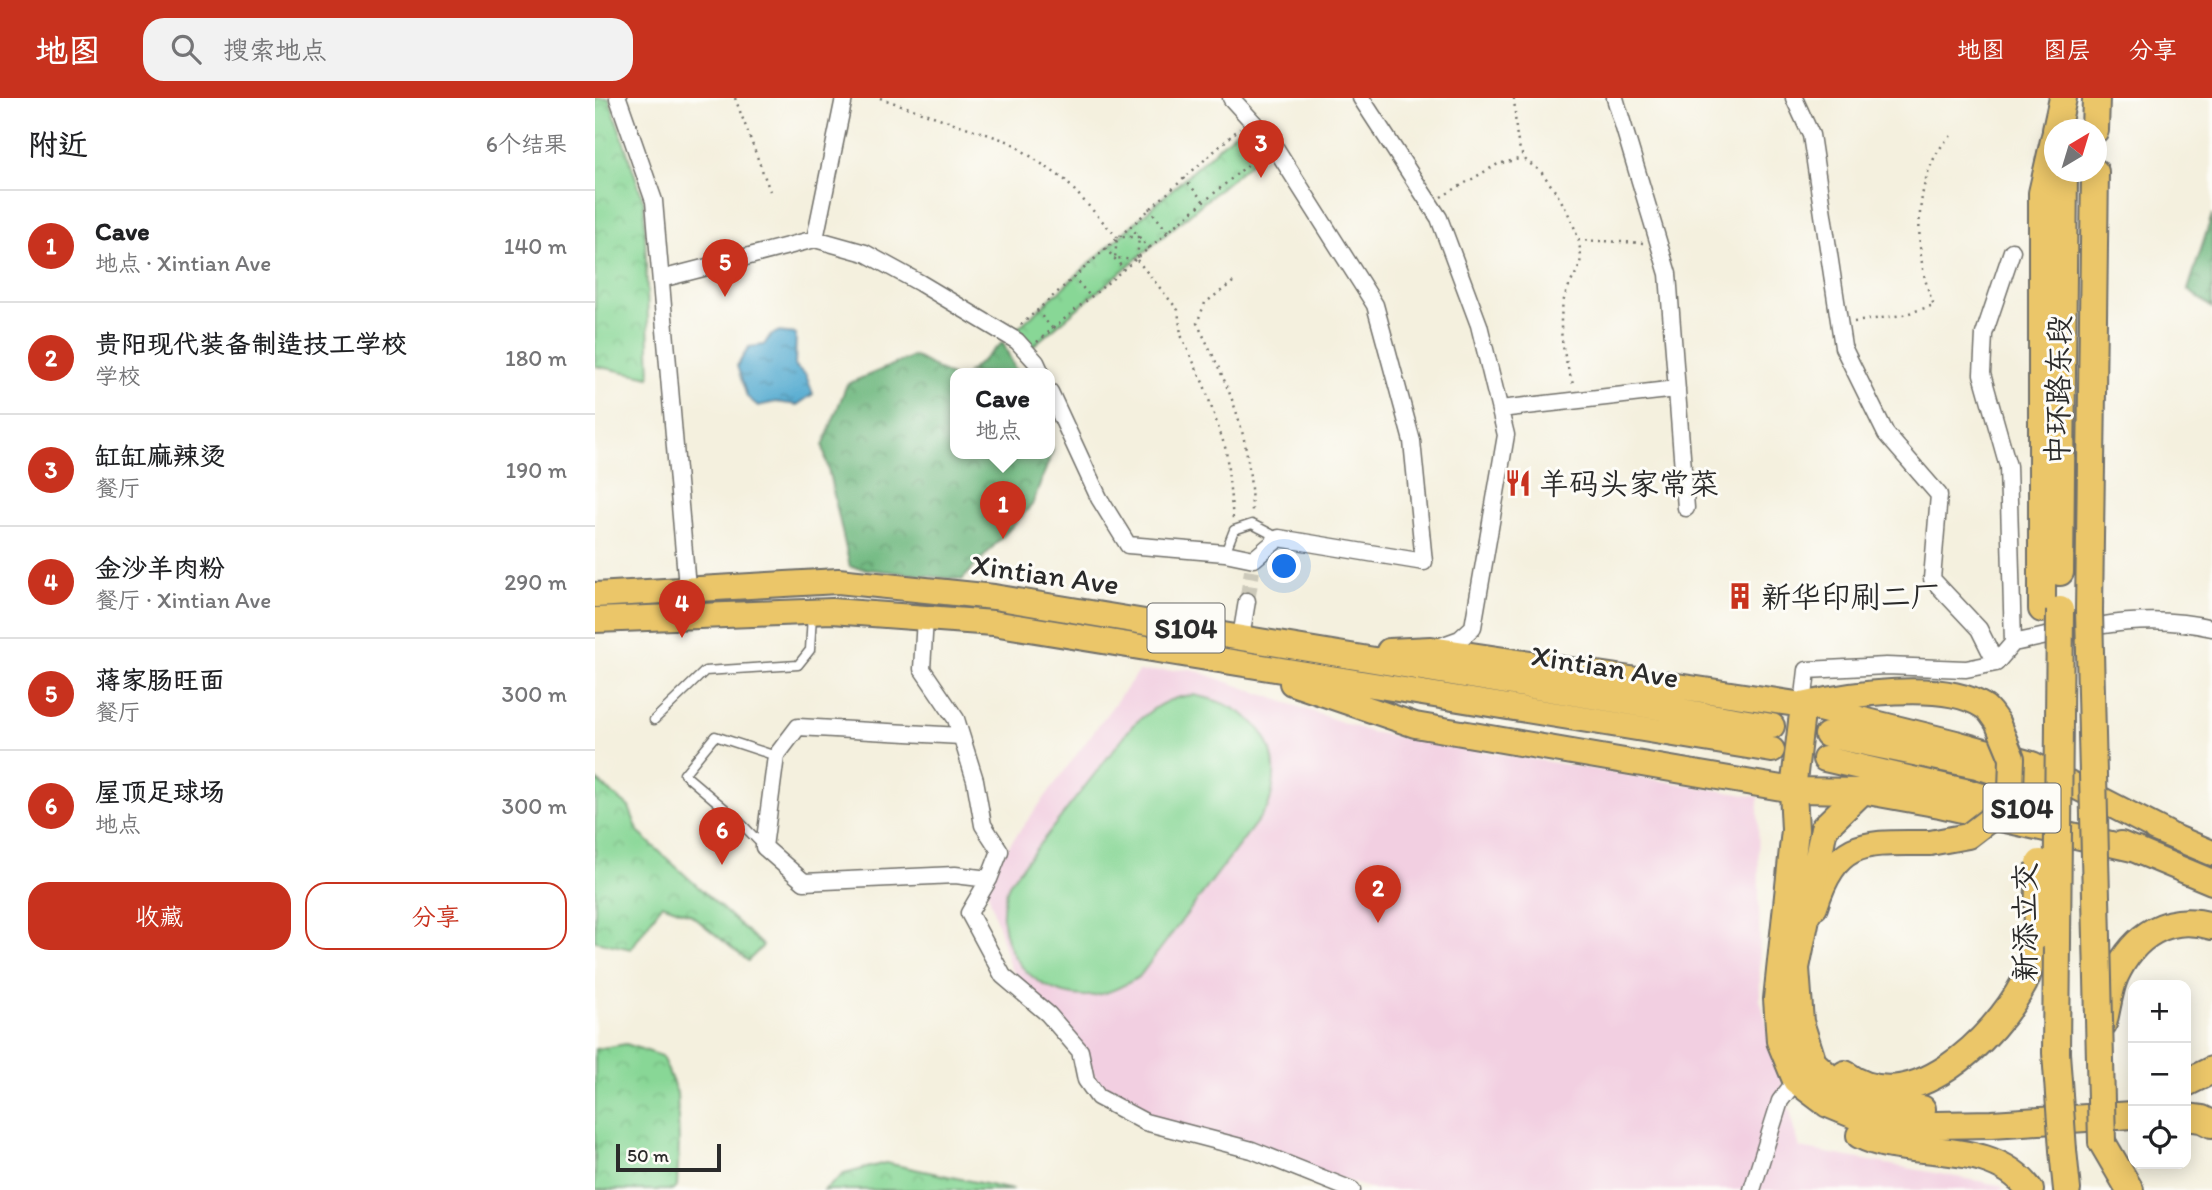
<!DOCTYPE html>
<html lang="zh">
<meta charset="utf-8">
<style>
body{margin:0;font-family:Itim,"LXGW WenKai TC",sans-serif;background:#f2f2f2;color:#202124}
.controls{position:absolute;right:21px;bottom:21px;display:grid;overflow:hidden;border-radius:14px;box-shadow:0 4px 18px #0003}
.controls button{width:63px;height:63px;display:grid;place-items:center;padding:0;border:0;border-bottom:2px solid #e0e0e0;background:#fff;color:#202124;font:35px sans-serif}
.compass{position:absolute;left:1449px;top:21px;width:63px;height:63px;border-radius:50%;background:#fff;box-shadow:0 4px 18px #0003;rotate:38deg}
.scale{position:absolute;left:21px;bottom:18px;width:105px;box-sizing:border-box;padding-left:7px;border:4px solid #2b2b2b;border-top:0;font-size:19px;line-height:24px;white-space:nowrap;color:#2b2b2b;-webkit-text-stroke:5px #fdfcf7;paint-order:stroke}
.you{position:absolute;left:690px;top:469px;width:24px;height:24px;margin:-18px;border:5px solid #fff;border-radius:50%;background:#1a73e8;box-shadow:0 0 0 10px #1a73e833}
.badge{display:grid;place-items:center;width:46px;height:46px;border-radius:50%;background:#c8321e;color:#fff;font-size:23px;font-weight:700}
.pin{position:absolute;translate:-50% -58px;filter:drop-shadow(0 2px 4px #0008)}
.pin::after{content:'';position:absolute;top:37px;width:24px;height:21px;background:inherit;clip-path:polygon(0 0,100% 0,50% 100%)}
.popup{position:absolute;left:355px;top:270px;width:105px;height:91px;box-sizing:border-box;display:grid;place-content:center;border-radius:14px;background:#fff;filter:drop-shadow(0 2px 5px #0005);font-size:23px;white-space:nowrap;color:#757577}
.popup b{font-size:26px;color:#202124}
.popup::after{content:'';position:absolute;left:50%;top:100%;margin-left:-14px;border:14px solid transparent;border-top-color:#fff}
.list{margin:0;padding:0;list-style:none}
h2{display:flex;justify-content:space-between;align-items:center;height:91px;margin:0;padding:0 28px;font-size:30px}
h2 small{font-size:23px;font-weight:400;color:#757577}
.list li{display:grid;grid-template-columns:46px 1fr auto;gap:21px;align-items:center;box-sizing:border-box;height:112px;padding:0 28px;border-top:2px solid #e0e0e0}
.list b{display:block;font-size:26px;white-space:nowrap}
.list p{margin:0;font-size:23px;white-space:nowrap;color:#757577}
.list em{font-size:23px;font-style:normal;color:#757577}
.actions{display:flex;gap:14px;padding:21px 28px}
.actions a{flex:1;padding:16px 0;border:2px solid #c8321e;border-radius:21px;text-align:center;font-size:24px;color:#c8321e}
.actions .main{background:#c8321e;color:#fff}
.icon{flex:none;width:38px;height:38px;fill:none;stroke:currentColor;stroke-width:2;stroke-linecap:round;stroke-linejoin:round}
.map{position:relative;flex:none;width:1617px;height:1092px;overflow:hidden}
header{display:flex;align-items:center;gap:42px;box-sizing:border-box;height:98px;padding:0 35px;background:#c8321e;color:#fff}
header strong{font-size:33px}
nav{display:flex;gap:38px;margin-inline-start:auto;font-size:24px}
.search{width:490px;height:63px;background:#f2f2f2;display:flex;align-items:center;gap:18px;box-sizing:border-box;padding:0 24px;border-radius:21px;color:#757577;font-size:26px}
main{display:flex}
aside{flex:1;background:#fff}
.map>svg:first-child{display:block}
.built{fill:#f2cfe1}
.forest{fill:url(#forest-crowns);stroke:#4c7255;stroke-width:2}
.park{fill:url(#park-crowns);stroke:#5a8160;stroke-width:2}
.pitch{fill:#88d796;stroke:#5a8160;stroke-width:2}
.water{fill:url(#water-ripples);stroke:#3f6a7e;stroke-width:2}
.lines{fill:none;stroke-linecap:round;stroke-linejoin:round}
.minor-tunnel{stroke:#ccc9ba;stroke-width:16;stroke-dasharray:16 8;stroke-linecap:butt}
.service-casing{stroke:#71706a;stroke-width:11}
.minor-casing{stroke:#71706a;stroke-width:19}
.primary-casing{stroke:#71706a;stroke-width:28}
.trunk-casing{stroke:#71706a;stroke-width:30}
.path{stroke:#71706a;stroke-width:2.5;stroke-dasharray:2 5;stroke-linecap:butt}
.service{stroke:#fff;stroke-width:8}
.minor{stroke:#fff;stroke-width:16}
.primary{stroke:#ebc669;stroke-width:24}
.trunk{stroke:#ebc669;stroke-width:26}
.primary-bridge-casing{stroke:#71706a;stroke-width:28;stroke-linecap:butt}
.trunk-bridge-casing{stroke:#71706a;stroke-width:30;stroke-linecap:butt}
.primary-bridge{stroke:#ebc669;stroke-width:24}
.trunk-bridge{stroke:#ebc669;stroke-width:26}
.labels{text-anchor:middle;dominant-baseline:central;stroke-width:6;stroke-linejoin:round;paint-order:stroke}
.shield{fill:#fdfcf7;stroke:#6a6a68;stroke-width:2}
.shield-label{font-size:28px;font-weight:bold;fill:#2b2b2b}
.street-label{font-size:30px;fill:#2b2b2b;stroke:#fdfcf7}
.poi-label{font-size:30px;fill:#2b2b2b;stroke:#fdfcf7;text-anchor:start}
</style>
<header>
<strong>地图</strong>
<div class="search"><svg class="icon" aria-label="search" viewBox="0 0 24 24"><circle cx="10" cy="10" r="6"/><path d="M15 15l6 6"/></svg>搜索地点</div>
<nav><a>地图</a><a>图层</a><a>分享</a></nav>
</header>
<main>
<aside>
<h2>附近<small>6个结果</small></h2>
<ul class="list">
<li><span class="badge">1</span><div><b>Cave</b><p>地点 · Xintian Ave</p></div><em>140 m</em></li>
<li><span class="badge">2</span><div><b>贵阳现代装备制造技工学校</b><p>学校</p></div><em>180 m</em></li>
<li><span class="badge">3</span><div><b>缸缸麻辣烫</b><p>餐厅</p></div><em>190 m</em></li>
<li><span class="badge">4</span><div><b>金沙羊肉粉</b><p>餐厅 · Xintian Ave</p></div><em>290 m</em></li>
<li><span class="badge">5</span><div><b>蒋家肠旺面</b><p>餐厅</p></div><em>300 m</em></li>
<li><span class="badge">6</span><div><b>屋顶足球场</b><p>地点</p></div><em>300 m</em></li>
</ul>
<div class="actions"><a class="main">收藏</a><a>分享</a></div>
</aside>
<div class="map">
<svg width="1617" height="1092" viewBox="0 0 1617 1092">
<defs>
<pattern id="forest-crowns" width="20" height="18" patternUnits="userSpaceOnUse" patternTransform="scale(1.75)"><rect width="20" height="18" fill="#6eb87f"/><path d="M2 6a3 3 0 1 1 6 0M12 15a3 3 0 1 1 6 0" fill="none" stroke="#5b9668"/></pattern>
<pattern id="park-crowns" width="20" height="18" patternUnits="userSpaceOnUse" patternTransform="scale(1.75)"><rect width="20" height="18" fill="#88d796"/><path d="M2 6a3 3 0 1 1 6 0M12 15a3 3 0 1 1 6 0" fill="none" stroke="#76b981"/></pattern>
<pattern id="water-ripples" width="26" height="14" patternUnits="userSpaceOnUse" patternTransform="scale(1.75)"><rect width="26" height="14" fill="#53aad0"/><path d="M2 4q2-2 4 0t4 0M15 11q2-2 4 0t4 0" fill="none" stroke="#458ba9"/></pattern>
</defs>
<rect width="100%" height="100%" fill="#fdfcf7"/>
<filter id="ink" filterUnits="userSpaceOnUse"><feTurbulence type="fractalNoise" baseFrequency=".0143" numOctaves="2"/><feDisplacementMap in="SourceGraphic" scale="14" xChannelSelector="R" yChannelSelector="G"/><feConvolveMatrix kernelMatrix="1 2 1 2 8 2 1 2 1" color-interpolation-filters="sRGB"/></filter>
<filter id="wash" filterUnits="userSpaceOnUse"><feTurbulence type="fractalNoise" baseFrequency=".00686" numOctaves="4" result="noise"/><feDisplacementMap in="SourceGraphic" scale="28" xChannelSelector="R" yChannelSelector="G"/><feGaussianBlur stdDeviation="1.57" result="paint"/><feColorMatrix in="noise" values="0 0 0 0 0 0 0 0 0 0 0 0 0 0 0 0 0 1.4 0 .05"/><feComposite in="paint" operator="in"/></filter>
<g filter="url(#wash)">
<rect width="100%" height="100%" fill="#f4f0de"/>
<path class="built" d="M596 571 775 634 1163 699 1165 901 1205 1050 1405 1087 1410 1092H780L574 1025 513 995 415 869 389 781 543 574Z"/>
<path class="forest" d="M1617 117V210L1593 192Z
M408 245 422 275H373L407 245Z
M319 258 361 281V355H455V345L458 352 437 407 367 482 255 469 228 348 252 286Z"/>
<path class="park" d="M0 0H14L49 104 55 279 0 268Z
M655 21 678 46 432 253 414 238Z
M0 681 34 709 44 735 168 848 153 863 95 816 67 806 36 851 0 843Z
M31 946 67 958 82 995 84 1046 82 1089 78 1092H0V951Z
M290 1065H291L418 1092H229L249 1076Z"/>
<path class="pitch" d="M599 597C659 609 694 646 673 709L544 879C527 888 509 899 489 898 430 896 391 838 415 784L538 627C558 610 572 599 599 597Z"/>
<path class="water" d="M182 234 201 236 200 268 211 277 218 296 202 307 181 304 163 308 152 299 142 268 154 249 169 247 174 239Z"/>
</g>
<g filter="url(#ink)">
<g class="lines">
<path class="minor-tunnel" d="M652 503 657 473"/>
<defs>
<path id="service" d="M630 455 639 432 657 426 684 440
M59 622 110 573 203 567 215 552 217 516
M167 747 141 720 89 676 120 638 181 658"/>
<path id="minor" d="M23 0 59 103 93 501
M766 0 844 120 884 227 911 337 878 529 865 541 843 549
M1020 0 1073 176 1091 410
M1199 0 1216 37 1248 249 1291 336 1344 397 1337 481 1384 531 1401 565
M220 141 270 155 325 185 422 243 441 264 446 275
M66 181 220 141 249 0
M455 294 504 400 533 447 630 455 659 461 684 440 829 464 817 343 780 207 678 46 636 0
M905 311 1082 291
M330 520 327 571 361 621 380 682 388 727 405 753 394 781 374 815 408 878 453 916 485 953 491 982 503 999 550 1024 657 1052 757 1092
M646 539 652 503
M1418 545C1488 531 1546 513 1617 530
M1208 607 1212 572 1291 568 1371 571 1401 565 1418 545 1413 368 1387 276 1389 236 1417 153
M366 638 203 629 181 658 169 749 209 784 360 777 394 781
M1157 1092 1185 1003 1201 982"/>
<path id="primary" d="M0 497 243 483 399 499 1177 628
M0 522 237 513 398 525 1177 652
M794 553 836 551 1208 607 1361 645 1437 666 1573 736
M697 585 820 627 1198 692 1267 693 1345 707 1542 752
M1232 637 1382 668 1467 695
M1230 661 1374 694 1429 710
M1198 692 1208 607C1252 596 1349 582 1388 608 1394 611 1398 619 1402 624
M1560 731 1617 755
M1526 746 1617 784
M1220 809C1242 739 1271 745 1335 745"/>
<path id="trunk" d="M1461 32 1468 0
M1500 32 1501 0
M1465 474 1469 74
M1447 511V95L1460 38
M1494 513 1500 74
M1198 692 1200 732 1182 901 1185 943 1201 982 1233 1006 1286 1028 1397 1026 1538 1017
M1267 693 1229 730 1201 870 1205 924 1218 965 1249 993 1281 1008 1327 1011
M1508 926C1512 911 1514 892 1520 878 1539 837 1573 815 1617 828
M1250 976C1315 1025 1400 940 1429 885 1436 871 1438 853 1442 838
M1591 985 1617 972
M1591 1019 1607 1021 1617 1026
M1265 1037C1312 1062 1396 1038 1435 1092
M1507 1044 1535 1092
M1468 1052 1472 1092"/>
</defs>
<use href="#service" class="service-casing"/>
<use href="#minor" class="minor-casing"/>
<use href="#primary" class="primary-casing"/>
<use href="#trunk" class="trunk-casing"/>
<path class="path" d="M140 0 175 93
M285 0 415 44 470 82 522 139H544L542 162 520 160 522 139
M919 0C921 18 919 41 928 58 931 65 942 69 947 75 964 97 981 124 985 151 989 170 977 178 971 195 960 225 969 260 979 289
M589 80 609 104
M846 99 903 66 928 60
M554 110 573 134
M535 128 554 151
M983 142 1050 145
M510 150 529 171
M542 162 583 212 586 237 609 287 631 352 638 421
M478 179 496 199
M638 184 610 205 602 225C637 295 656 336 657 416
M442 213 458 231
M1259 224 1308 217 1339 207C1318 162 1316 72 1357 37
M426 227 645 30
M442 244 667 55"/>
<use href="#service" class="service"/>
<use href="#minor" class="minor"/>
<use href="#primary" class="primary"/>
<use href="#trunk" class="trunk"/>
<defs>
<path id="primary-bridge" d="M1335 745 1373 738 1403 715 1416 693 1417 660 1402 624"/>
<path id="trunk-bridge" d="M1465 512 1461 955 1468 1052
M1494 513 1507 1044
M1442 838 1445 765"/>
</defs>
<use href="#primary-bridge" class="primary-bridge-casing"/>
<use href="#trunk-bridge" class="trunk-bridge-casing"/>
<use href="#primary-bridge" class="primary-bridge"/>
<use href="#trunk-bridge" class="trunk-bridge"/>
</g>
</g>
<defs>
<symbol id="restaurant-bare" viewBox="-9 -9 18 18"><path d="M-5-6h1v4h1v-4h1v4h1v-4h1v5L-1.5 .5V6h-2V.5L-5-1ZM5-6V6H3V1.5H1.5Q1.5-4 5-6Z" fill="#c8321e" stroke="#fdfcf7" stroke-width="2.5" paint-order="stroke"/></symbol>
<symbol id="building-bare" viewBox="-9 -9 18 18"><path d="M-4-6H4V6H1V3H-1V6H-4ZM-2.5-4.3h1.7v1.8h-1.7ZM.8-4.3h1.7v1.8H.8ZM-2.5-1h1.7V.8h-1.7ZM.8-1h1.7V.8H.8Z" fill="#c8321e" stroke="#fdfcf7" stroke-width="2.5" paint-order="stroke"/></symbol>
</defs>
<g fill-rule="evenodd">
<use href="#restaurant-bare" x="904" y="366" width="38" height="38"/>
<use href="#building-bare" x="1126" y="479" width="38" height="38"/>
</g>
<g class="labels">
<g class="shield">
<rect x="552.5" y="505.5" width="77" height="49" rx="5"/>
<rect x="1388.5" y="685.5" width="77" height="49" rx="5"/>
</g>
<g class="shield-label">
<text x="591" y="530">S104</text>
<text x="1427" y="710">S104</text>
</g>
<g class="street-label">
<text transform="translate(1463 292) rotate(-89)">中环路东段</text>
<text transform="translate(450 476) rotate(8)">Xintian Ave</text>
<text transform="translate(1010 568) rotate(9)">Xintian Ave</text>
<text transform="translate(1429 824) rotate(-90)">新添立交</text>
</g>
<g class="poi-label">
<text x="944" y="385">羊码头家常菜</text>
<text x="1166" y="498">新华印刷二厂</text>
</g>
</g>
</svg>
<div class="controls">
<button>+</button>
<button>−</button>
<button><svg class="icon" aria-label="locate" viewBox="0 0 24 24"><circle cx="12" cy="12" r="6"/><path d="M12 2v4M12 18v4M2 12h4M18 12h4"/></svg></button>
</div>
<svg class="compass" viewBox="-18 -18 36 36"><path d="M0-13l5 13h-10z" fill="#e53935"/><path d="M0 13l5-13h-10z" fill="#757577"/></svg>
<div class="scale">50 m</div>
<div class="you"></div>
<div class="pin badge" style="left:408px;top:441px">1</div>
<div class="popup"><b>Cave</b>地点</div>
<div class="pin badge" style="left:783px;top:825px">2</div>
<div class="pin badge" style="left:666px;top:80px">3</div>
<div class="pin badge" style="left:87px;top:540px">4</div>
<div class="pin badge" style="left:130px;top:199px">5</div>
<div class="pin badge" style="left:127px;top:767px">6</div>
</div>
</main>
